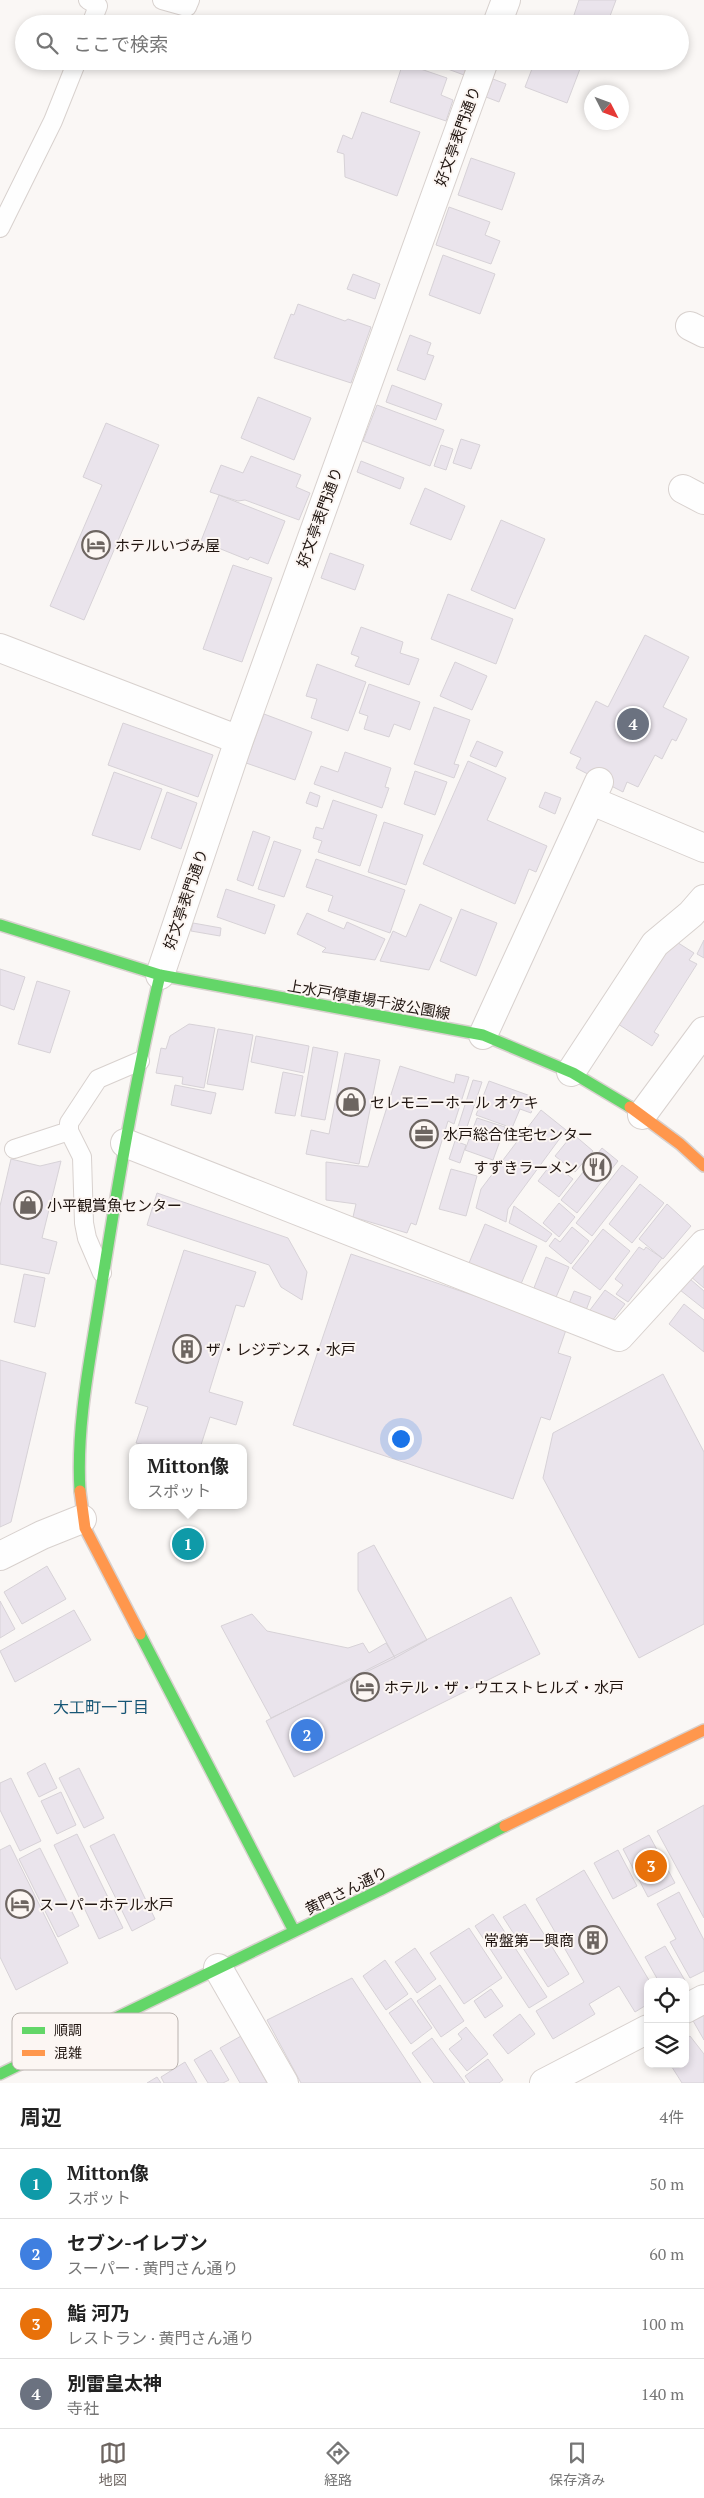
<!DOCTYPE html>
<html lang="ja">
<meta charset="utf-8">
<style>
body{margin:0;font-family:"PT Serif","Noto Sans JP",serif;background:#f2f2f2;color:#222}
.controls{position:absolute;right:15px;bottom:15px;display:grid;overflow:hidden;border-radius:10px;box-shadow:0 2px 8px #0003}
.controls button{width:45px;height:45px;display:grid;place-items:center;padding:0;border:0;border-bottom:1px solid #e0e0e0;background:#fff;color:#222;font:25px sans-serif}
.compass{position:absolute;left:584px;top:85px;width:45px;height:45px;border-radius:50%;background:#fff;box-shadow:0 2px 8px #0003;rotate:132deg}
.you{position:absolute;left:400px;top:1438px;width:18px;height:18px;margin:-12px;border:4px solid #fff;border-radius:50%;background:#1a73e8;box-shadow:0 0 0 8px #1a73e833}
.badge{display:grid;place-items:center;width:32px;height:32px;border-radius:50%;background:#6d6561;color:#fff;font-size:16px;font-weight:700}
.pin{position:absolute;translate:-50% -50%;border:2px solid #fff;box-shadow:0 1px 5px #0006}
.popup{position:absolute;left:129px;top:1444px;width:118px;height:65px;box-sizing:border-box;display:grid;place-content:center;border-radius:10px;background:#fff;filter:drop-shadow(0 1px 4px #0005);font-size:16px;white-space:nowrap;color:#767676}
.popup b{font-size:19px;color:#222}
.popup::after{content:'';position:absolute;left:50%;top:100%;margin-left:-10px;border:10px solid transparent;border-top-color:#fff}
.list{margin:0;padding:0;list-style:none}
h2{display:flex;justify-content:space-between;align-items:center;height:65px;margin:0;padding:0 20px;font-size:21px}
h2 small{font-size:16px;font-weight:400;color:#767676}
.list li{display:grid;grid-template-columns:32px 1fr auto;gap:15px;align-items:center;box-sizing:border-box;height:70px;padding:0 20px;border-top:1px solid #e0e0e0}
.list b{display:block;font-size:19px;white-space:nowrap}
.list p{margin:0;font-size:16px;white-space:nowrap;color:#767676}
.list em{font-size:16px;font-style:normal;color:#767676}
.icon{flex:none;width:28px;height:28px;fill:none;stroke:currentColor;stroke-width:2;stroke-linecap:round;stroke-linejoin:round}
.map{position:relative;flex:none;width:704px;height:2083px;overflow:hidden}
.search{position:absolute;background:#fff;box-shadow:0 2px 8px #0003;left:15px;right:15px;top:15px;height:55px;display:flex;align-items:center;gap:12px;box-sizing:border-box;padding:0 18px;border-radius:28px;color:#767676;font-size:19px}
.sheet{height:345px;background:#fff}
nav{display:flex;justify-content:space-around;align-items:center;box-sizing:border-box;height:70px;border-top:1px solid #e0e0e0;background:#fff;font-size:14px;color:#767676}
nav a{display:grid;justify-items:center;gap:2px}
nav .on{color:#6d6561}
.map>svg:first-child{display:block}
.building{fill:#eae4ec;stroke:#d7d2d7}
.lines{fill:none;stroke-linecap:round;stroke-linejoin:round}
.lane-casing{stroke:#d8d1ce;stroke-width:20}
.street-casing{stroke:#d8d1ce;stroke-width:30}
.fast-casing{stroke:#d8d1ce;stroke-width:14}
.slow-casing{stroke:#d8d1ce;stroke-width:14}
.lane{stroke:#fefefe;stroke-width:18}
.street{stroke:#fefefe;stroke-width:28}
.fast{stroke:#63d668;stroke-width:11}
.slow{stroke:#ff974d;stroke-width:11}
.labels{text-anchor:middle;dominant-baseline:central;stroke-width:4;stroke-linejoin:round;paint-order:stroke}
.street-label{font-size:15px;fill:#211611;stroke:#fcf6f3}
.poi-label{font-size:15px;fill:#211611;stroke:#fcf6f3;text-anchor:start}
.neighbourhood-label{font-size:16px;fill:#175776;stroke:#fcf6f3}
.key{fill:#fcf6f3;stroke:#bab3af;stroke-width:1}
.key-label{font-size:14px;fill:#211611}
</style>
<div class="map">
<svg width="704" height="2083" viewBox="0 0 704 2083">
<rect width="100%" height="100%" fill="#faf7f5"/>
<path class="building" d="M579 0H616L607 24H589L573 18Z
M552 17 568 24H549Z
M426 61H468L464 75Z
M535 61H583L567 103 525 87Z
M403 63 447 78 441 95 453 100 446 121 390 102Z
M493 79 506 84 499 102 486 97Z
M362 112 420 132 397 196 345 177 344 154 337 152 343 135 352 139Z
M471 158 515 173 502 210 458 195Z
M449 207 490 222 485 235 500 241 491 264 436 245Z
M443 255 495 274 480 314 429 295Z
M353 274 380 284 375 299 347 289Z
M298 304 345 321 348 319 371 327 351 383 274 358 291 314 294 315Z
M410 335 431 343 427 354 434 356 425 380 397 370Z
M392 385 442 404 436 420 386 402Z
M258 397 311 418 294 460 241 438Z
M377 405 444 430 430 466 363 441Z
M106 423 159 445 84 620 50 606 102 485 83 477Z
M461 439 480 445 471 469 453 463Z
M441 445 453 449 446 470 434 466Z
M251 456 301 475 296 487 310 493 299 520 245 500 238 501 210 492 221 465 243 473Z
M361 461 404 478 400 489 357 472Z
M425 488 465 506 451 540 410 524Z
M219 495 285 521 268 564 250 557 248 560 201 541Z
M501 520 545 539 515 609 471 590Z
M330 553 364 565 355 590 321 578Z
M233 565 272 578 242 662 203 649Z
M448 594 513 619 496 664 431 639Z
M361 627 403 642 400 653 419 659 409 685 355 666 359 657 351 654Z
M645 635 689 657 663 707 687 719 676 741 672 739 662 759 655 755 638 787 627 782 623 792 576 768 581 758 570 753 596 701 608 707Z
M455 662 487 676 472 710 440 696Z
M317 664 366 682 348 731 311 718 317 699 306 696Z
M369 684 420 702 410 730 394 724 389 737 364 729 368 716 359 713Z
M434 707 470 720 454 764 459 765 454 778 414 764Z
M264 714 312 732 295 780 246 763Z
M123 723 213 755 198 797 108 765Z
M477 741 503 752 496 767 470 756Z
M345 752 391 768 385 787 389 788 382 808 314 784 321 766 338 772Z
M468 761 506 778 487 820 547 846 536 872 529 869 515 904 423 864Z
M415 771 447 782 435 815 404 804Z
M114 772 162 789 140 850 92 835Z
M167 792 197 803 181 849 151 838Z
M310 792 320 796 317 807 306 803Z
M545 792 561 798 555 814 539 807Z
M333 800 377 815 360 866 318 852 322 841 313 838 316 827 323 829Z
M384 822 423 835 406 885 368 872Z
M253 831 270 837 253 886 237 880Z
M274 841 301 850 284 897 258 889Z
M316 859 405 890 390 933 328 911 333 896 306 887Z
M226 889 275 905 265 934 217 917Z
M420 904 452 918 429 970 380 961 393 931 406 937Z
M461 909 497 923 476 976 440 961Z
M307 913 344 929 347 922 385 939 375 960 322 952 326 948 297 934Z
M193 923 221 928 220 936 191 931Z
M672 939 694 953 689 960 697 964 654 1032 659 1035 652 1046 618 1024Z
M704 940V958L697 954Z
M0 969 25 977 14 1010 0 1005Z
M37 981 70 991 50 1053 18 1044Z
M189 1024 215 1028 204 1088 182 1084 183 1077 156 1073 161 1048 166 1049 170 1036Z
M218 1029 253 1035 243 1090 207 1084Z
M256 1036 309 1046 304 1073 251 1062Z
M313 1047 338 1052 325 1120 301 1116Z
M345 1053 380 1060 359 1164 306 1154 311 1130 329 1134Z
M400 1066 454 1083 456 1074 469 1077 454 1124 448 1121 416 1225 411 1223 407 1233 353 1217 356 1204 326 1200V1162L368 1167Z
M283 1072 303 1076 295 1116 275 1113Z
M473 1080 482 1082 463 1139 455 1136Z
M489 1081 536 1098 531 1113 520 1109 512 1128 476 1115Z
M175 1085 216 1093 211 1114 171 1105Z
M541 1110 566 1130 508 1209 506 1222 476 1208 481 1189Z
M477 1118 505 1127 493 1160 465 1150Z
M573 1134 593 1151 575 1172 555 1156Z
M455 1141 466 1145 460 1163 449 1159Z
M602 1148 618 1161 577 1213 561 1200Z
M11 1159 40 1166 61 1161 42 1238 57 1242 49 1274 0 1264V1206Z
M552 1163 573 1179 559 1197 538 1181Z
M622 1165 638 1177 592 1236 576 1223Z
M451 1169 477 1176 466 1216 439 1209Z
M640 1184 664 1203 632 1243 609 1224Z
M157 1193 288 1238 307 1272 302 1300 281 1287 269 1265 147 1225Z
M559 1203 575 1217 559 1237 543 1223Z
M667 1204 691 1226 663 1259 639 1239Z
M514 1206 552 1234 546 1242 509 1223Z
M485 1224 537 1246 521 1284 469 1263Z
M572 1227 589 1241 571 1264 549 1246 555 1238 560 1242Z
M603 1229 630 1251 600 1290 572 1268Z
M639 1247 644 1250 646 1247 662 1258 628 1302 616 1294 623 1285 615 1279Z
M184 1250 256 1272 244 1307 236 1305 209 1392 243 1402 236 1425 210 1417 200 1448H145V1445L136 1443 148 1407 135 1403Z
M351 1254 567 1327 558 1353 571 1357 550 1420 541 1417 513 1499 293 1425Z
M546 1257 569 1267 554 1302 532 1293Z
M704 1258V1288L690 1276Z
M24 1274 45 1278 35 1327 14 1322Z
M690 1279 704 1291V1309L680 1290Z
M605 1290 625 1304 609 1325 590 1310Z
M574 1291 591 1297 585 1313 568 1306Z
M684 1304 704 1320V1352L669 1324Z
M0 1360 46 1373 11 1522 0 1527Z
M663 1374 704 1452V1624L639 1658 543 1478 553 1433Z
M374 1545 427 1640 395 1658 358 1590V1553Z
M47 1566 66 1599 22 1624 4 1592Z
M511 1597 540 1654 294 1777 266 1721Z
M0 1601 15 1629 0 1638Z
M74 1610 91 1640 15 1682 0 1651Z
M252 1614 267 1631 348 1648 363 1643 369 1653 386 1643 395 1658 271 1718 221 1626Z
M45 1763 57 1788 39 1797 27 1773Z
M79 1768 104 1818 84 1828 59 1778Z
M11 1778 41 1841 20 1851 0 1810V1783Z
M61 1792 76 1825 57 1834 41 1801Z
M704 1805V1918L657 1831Z
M77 1834 123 1928 99 1939 54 1845Z
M114 1834 155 1919 132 1931 90 1846Z
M649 1835 675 1883 648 1897 623 1849Z
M10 1845 68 1963 16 1990 0 1957V1850Z
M40 1848 79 1926 58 1937 19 1859Z
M618 1850 637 1886 613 1899 594 1863Z
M584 1870 650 1982H648V2004L635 2012 619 1986 589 2004 595 2014 553 2039 536 2011 584 1982 536 1899Z
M679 1892 704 1940V1971L690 1978 670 1942 676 1939 657 1904Z
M525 1904 569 1974 548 1987 503 1917Z
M493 1914 547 1997 529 2008 475 1926Z
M469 1928 502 1978 464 2004 430 1953Z
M665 1946 687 1984 685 1986V1982H659L645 1957Z
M415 1948 436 1979 417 1993 395 1962Z
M385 1960 408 1994 386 2010 363 1976Z
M352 1978 421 2083H301L267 2020Z
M440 1985 464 2021 441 2037 417 2001Z
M491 1989 503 2006 485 2018 474 2001Z
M411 1998 432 2028 411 2044 389 2013Z
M704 2012V2040L692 2019Z
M520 2014 535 2034 508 2054 493 2035Z
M466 2027 488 2054 467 2071 449 2049 462 2039 458 2034Z
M241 2036 267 2083H240L220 2048Z
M690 2036 704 2054V2083H682L670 2064H685V2040Z
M432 2038 465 2083H434L412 2053Z
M211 2050 229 2080 223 2083H208L194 2060Z
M488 2059 503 2080 499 2083H470L465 2076Z
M185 2062 197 2083H164L161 2077Z
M157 2077 161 2083H147Z"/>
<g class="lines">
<defs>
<path id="lane" d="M88 0 98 6 91 24
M162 0 187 7 190 0
M0 228 53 121 77 61
M14 1149 69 1131
M102 1273 87 1238 84 1223 82 1157 69 1131V1123L98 1079 140 1061"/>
<path id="street" d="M497 24 506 0
M690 326 704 333
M683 489 704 500
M0 648 239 740
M592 801 704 848
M160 975 239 740 484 61
M483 1035 599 782
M571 1072 655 944 691 914 704 899
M642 1115 704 1031
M125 1143 619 1337 704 1244
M0 1556 42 1535 82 1519
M218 1968 284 2083
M685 2009 704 1999
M544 2083 648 2029"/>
<path id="fast" d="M0 925 160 975 483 1035 573 1073 630 1107
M80 1491C76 1426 90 1360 100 1296 117 1188 135 1081 160 975
M140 1634 294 1931
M0 2074 380 1890 505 1826"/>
<path id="slow" d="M630 1107 680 1144 704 1166
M80 1491 85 1528 140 1634
M505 1826 704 1730"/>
</defs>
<use href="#lane" class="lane-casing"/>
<use href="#street" class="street-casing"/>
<use href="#fast" class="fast-casing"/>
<use href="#slow" class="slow-casing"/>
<use href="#lane" class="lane"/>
<use href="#street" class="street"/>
<use href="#fast" class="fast"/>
<use href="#slow" class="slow"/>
</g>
<defs>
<symbol id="hotel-ring" viewBox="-11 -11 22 22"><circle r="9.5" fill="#fcf6f3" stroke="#6d6561" stroke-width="1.5"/><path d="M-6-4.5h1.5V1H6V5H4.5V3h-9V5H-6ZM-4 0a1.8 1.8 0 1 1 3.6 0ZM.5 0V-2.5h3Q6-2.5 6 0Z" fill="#6d6561"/></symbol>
<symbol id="shop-ring" viewBox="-11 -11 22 22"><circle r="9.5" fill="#fcf6f3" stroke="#6d6561" stroke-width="1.5"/><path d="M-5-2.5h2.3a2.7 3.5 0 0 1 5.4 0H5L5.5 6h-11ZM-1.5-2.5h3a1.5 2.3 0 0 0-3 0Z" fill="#6d6561"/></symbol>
<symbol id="office-ring" viewBox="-11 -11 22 22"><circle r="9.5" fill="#fcf6f3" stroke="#6d6561" stroke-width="1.5"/><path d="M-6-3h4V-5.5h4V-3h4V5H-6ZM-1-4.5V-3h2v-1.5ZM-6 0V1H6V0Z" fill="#6d6561"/></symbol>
<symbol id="restaurant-ring" viewBox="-11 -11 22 22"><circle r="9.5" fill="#fcf6f3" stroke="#6d6561" stroke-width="1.5"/><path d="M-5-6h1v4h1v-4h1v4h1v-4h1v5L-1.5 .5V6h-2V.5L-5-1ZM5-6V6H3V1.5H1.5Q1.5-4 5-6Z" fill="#6d6561"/></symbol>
<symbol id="building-ring" viewBox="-11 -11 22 22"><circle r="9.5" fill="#fcf6f3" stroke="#6d6561" stroke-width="1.5"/><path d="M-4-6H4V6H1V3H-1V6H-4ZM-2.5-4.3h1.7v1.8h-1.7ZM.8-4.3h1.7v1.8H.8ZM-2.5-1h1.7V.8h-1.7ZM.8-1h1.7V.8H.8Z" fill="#6d6561"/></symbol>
</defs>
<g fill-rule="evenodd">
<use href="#hotel-ring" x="80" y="529" width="32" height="32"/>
<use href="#shop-ring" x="335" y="1086" width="32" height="32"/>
<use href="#office-ring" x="408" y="1118" width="32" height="32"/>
<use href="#restaurant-ring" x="581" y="1151" width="32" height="32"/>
<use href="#shop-ring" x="12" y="1189" width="32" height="32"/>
<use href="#building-ring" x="171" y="1333" width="32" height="32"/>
<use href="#hotel-ring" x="349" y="1671" width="32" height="32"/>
<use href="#hotel-ring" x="4" y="1888" width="32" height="32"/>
<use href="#building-ring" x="577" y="1924" width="32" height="32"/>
</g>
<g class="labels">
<g class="street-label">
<text transform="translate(457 136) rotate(-70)">好文亭表門通り</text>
<text transform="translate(319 517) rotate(-70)">好文亭表門通り</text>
<text transform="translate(185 899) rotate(-71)">好文亭表門通り</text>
<text transform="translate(369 999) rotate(10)">上水戸停車場千波公園線</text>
<text transform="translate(346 1890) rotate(-26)">黄門さん通り</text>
</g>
<g class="poi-label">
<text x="115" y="545">ホテルいづみ屋</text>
<text x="370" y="1102">セレモニーホール オケキ</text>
<text x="443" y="1134">水戸総合住宅センター</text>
<text x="578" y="1167" text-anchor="end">すずきラーメン</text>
<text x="47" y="1205">小平観賞魚センター</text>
<text x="206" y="1349">ザ・レジデンス・水戸</text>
<text x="384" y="1687">ホテル・ザ・ウエストヒルズ・水戸</text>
<text x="39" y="1904">スーパーホテル水戸</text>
<text x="574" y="1940" text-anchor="end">常盤第一興商</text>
</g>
<g class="neighbourhood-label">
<text x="101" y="1707">大工町一丁目</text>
</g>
</g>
<rect x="12" y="2013" width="166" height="57" rx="8" class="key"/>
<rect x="22" y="2027" width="23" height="7" fill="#63d668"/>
<rect x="22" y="2050" width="23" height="6" fill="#ff974d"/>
<g class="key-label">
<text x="54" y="2035">順調</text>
<text x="54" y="2058">混雑</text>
</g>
</svg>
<div class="controls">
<button><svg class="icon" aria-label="locate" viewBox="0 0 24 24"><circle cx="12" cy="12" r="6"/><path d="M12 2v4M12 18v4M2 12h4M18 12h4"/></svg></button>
<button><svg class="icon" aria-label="layers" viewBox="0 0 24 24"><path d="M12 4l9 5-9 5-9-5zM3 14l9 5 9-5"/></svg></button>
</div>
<svg class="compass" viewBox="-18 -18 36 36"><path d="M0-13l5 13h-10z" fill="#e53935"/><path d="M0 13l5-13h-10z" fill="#767676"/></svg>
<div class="you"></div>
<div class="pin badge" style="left:188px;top:1544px;background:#0f9aa8">1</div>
<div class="popup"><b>Mitton像</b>スポット</div>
<div class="pin badge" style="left:307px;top:1735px;background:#3f7fe0">2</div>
<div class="pin badge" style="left:651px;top:1866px;background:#e8710a">3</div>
<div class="pin badge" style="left:633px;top:724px;background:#6b7280">4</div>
<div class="search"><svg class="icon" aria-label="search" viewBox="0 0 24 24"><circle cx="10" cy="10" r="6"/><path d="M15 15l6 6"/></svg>ここで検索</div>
</div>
<section class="sheet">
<h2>周辺<small>4件</small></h2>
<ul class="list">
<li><span class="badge" style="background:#0f9aa8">1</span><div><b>Mitton像</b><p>スポット</p></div><em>50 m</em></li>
<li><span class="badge" style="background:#3f7fe0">2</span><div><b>セブン-イレブン</b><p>スーパー · 黄門さん通り</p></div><em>60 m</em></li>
<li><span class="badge" style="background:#e8710a">3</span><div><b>鮨 河乃</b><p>レストラン · 黄門さん通り</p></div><em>100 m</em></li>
<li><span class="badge" style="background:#6b7280">4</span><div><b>別雷皇太神</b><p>寺社</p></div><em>140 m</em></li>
</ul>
</section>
<nav>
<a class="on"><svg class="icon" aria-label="map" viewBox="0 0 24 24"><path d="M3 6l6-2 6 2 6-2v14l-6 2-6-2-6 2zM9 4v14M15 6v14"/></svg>地図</a>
<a><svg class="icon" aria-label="directions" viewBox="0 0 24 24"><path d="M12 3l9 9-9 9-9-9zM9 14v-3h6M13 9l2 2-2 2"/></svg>経路</a>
<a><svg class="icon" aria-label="saved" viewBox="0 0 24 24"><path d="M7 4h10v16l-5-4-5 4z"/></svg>保存済み</a>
</nav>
